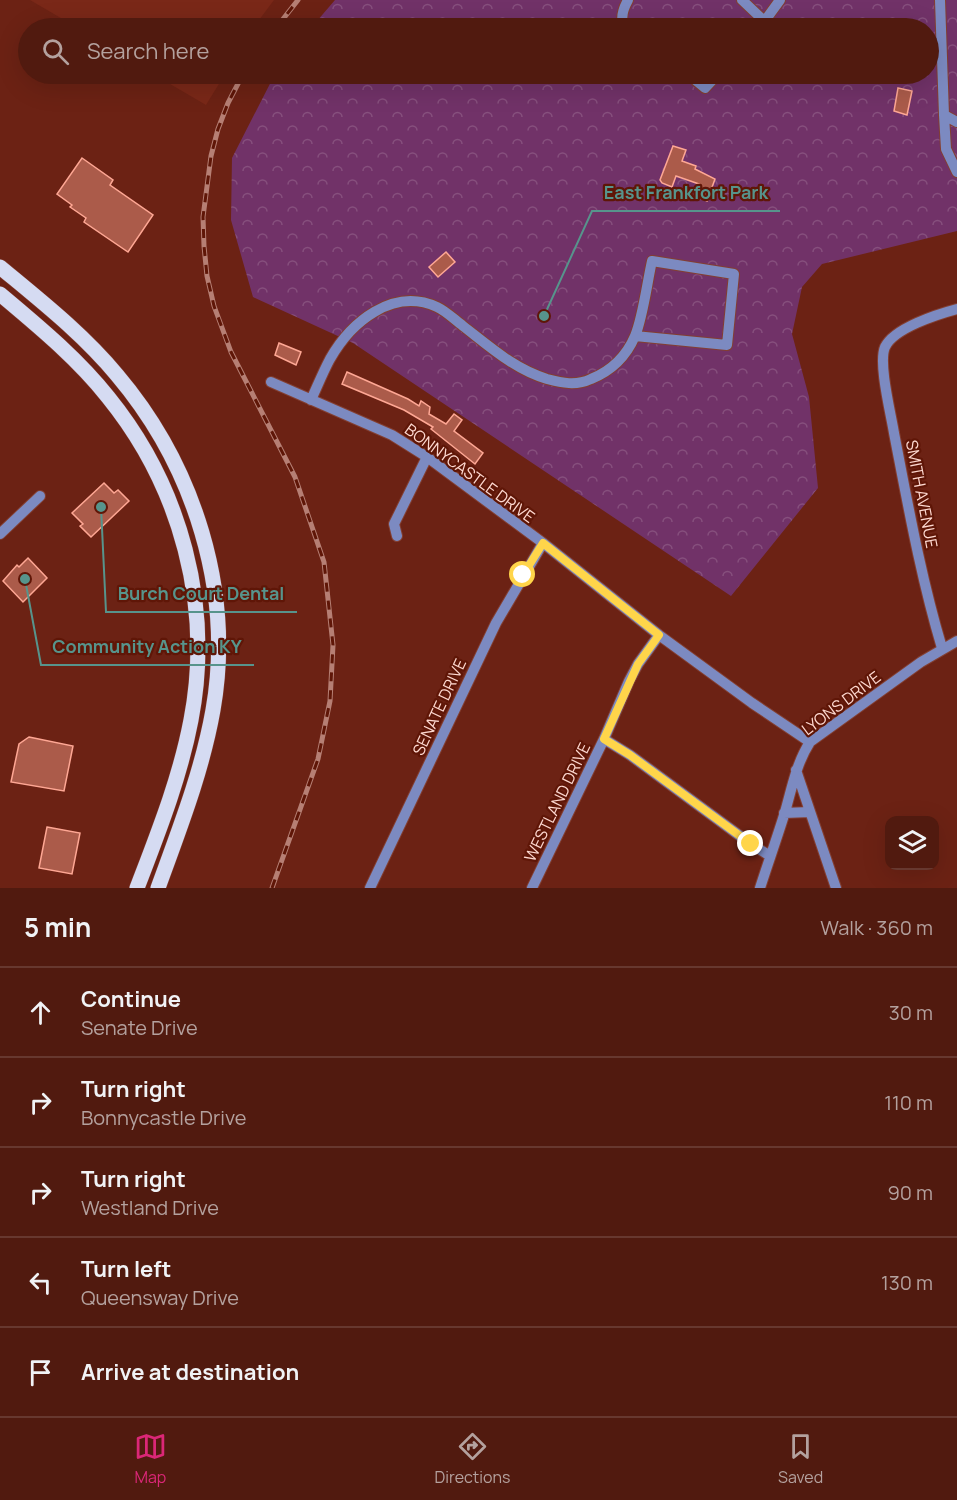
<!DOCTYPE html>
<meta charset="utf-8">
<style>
body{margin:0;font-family:Manrope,sans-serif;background:#572318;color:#f1f3f6}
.controls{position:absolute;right:18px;bottom:18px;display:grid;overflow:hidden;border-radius:12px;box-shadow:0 6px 24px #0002}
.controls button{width:54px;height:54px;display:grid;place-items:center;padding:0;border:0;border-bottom:2px solid #67382f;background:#511a0f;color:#f1f3f6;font:30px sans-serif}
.stop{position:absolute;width:18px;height:18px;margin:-14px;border:4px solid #ffd54a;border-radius:50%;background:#fff}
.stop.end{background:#ffd54a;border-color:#fff;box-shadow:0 2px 6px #0008}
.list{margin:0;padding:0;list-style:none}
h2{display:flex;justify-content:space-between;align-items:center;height:78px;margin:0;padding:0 24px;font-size:26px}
h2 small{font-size:20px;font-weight:400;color:#b4a19e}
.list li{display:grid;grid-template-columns:39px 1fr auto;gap:18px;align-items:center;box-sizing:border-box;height:90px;padding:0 24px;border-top:2px solid #67382f}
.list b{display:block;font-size:22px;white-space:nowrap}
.list p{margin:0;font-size:20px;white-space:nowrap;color:#b4a19e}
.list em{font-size:20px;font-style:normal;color:#b4a19e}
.icon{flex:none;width:33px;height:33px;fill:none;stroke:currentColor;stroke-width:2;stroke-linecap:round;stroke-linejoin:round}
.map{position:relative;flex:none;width:957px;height:888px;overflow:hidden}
.search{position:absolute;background:#511a0f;box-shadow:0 6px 24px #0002;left:18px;right:18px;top:18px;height:66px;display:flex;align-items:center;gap:15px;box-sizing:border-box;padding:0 21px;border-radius:33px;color:#b4a19e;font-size:22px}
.sheet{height:528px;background:#511a0f}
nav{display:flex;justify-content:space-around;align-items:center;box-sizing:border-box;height:84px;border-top:2px solid #67382f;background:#511a0f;font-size:16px;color:#b4a19e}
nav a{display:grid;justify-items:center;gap:3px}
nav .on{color:#db2777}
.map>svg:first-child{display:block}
.built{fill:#7a2818}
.park{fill:url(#park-crowns)}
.building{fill:#ab5b4a;stroke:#fea794;stroke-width:1.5}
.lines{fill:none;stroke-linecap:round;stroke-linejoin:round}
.street-casing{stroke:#833f32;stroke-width:12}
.primary-casing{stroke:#833f32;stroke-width:16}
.street{stroke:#7c8ac1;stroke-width:10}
.primary{stroke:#d5dbf2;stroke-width:15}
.rail-casing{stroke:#b67f74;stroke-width:5}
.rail{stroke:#5f1607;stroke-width:3;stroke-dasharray:9;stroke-linecap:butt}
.route{stroke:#ffd54a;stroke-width:8}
.labels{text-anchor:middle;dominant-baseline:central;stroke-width:4.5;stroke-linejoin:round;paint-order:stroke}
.street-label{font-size:16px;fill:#fed9d1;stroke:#5f1607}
.leader{fill:none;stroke:#57948c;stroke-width:2}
.callout-dot{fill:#57948c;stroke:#5f1607;stroke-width:2}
.callout-label{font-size:18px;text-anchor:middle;font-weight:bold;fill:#57948c;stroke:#5f1607;stroke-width:4.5;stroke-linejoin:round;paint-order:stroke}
</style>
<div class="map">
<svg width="957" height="888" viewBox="0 0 957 888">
<defs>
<pattern id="park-crowns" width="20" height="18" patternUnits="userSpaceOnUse" patternTransform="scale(1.5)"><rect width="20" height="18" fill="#713268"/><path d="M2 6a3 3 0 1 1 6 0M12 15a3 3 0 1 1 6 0" fill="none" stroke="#864f7d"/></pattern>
</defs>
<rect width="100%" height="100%" fill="#6c2214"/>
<path class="built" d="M30 0H274L253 28H78Z
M153 74H225L206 105Z"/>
<path class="park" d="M335 0H957V231L822 264 802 287 792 334 809 397 818 488 731 596 353 343 253 297 231 220 232 158 275 74H928V28H311Z"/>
<path class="building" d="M898 88 912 91 907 115 894 111Z
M673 146 686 150 682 161 696 166 695 169 715 179 707 201 695 196 699 184 676 176 672 187 662 183 660 180Z
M82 158 113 180 110 185 153 215 128 252 84 222 86 218 70 207 72 205 57 194Z
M446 252 455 262 438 277 429 267Z
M279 343 301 352 296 365 275 355Z
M347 372 408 399 419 406 421 401 430 407 429 414 446 424 454 414 462 420 454 431 483 453 475 464 431 429 433 427 404 410 342 384Z
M104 483 114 493 118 490 129 501 91 537 80 526 83 524 72 513Z
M28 558 47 578 23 602 3 581 17 565 19 567Z
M29 737 73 746 64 791 11 782 19 744Z
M47 827 80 833 72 874 39 868Z"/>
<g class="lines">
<defs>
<path id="street" d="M742 0 762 19V24L758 28
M940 0 944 115
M761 26 780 0
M626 28C619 20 623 9 628 0
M688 74 705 88 718 74
M957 122 944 115 946 149 957 172
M271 382 392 435 427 457 543 543 659 635 752 703 810 742
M311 400C317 387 323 372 330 359 351 322 393 287 437 307 446 311 455 320 463 326 489 346 514 369 547 379 562 383 576 386 591 379 611 371 626 357 635 336 643 317 647 283 652 261L734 274 727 345 635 336
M0 534 40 496
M397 536 394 524 427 457
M942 648C921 578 908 505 894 433 891 414 878 363 885 347 894 328 938 314 957 309
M604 739 630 755 751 844 770 856
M796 770 836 888
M784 813 810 812
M370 888 496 623 543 543
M532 888 604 739 629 681 638 664 659 635
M760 888C768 863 777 838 785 812 792 788 796 764 810 742L921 662 957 641"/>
<path id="primary" d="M0 267C41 301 83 334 117 375 194 466 234 591 213 710 202 772 179 830 158 888
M0 294C38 326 77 358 108 397 181 487 213 606 191 720 180 778 158 833 137 888"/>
</defs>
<use href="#street" class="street-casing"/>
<use href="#primary" class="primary-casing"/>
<use href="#street" class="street"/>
<use href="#primary" class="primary"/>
<defs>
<path id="rail" d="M276 28 298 0
M243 74 228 103 218 129 211 156 203 217 204 246 207 276 214 306 231 352 295 477 324 562 333 645 330 701 318 759 272 888"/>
</defs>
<use href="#rail" class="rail-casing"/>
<use href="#rail" class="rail"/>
</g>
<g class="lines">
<path class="route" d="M523 575 543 543 659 635 638 664 604 739 630 755 751 844"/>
</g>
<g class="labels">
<g class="street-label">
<text transform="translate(470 473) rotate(36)">BONNYCASTLE DRIVE</text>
<text transform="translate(922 494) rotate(79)">SMITH AVENUE</text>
<text transform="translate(841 703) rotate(-37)">LYONS DRIVE</text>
<text transform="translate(439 707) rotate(-65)">SENATE DRIVE</text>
<text transform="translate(557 802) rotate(-64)">WESTLAND DRIVE</text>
</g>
</g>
<path class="leader" d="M544 316L592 211H780M101 507L106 612H297M25 579L41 665H254"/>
<g class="callout-dot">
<circle cx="544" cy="316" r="6"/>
<circle cx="101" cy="507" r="6"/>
<circle cx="25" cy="579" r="6"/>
</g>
<g class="callout-label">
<text x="686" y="199">East Frankfort Park</text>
<text x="201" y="600">Burch Court Dental</text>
<text x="147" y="653">Community Action KY</text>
</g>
</svg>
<div class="controls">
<button><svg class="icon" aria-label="layers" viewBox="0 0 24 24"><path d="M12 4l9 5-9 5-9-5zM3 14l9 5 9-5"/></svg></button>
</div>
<div class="stop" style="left:523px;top:575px"></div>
<div class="stop end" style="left:751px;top:844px"></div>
<div class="search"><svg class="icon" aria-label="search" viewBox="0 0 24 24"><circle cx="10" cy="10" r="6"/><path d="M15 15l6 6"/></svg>Search here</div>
</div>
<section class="sheet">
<h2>5 min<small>Walk · 360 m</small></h2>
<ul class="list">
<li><svg class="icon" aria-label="ahead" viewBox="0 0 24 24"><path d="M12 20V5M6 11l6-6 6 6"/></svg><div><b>Continue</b><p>Senate Drive</p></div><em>30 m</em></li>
<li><svg class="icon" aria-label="right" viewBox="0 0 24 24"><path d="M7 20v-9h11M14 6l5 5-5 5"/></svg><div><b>Turn right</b><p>Bonnycastle Drive</p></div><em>110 m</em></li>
<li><svg class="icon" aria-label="right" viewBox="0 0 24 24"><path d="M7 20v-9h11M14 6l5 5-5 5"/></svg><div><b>Turn right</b><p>Westland Drive</p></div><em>90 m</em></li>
<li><svg class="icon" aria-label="left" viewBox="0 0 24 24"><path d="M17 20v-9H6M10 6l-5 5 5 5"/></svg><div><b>Turn left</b><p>Queensway Drive</p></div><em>130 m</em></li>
<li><svg class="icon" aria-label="arrive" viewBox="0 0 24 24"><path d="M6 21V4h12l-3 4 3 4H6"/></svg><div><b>Arrive at destination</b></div></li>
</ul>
</section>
<nav>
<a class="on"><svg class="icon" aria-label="map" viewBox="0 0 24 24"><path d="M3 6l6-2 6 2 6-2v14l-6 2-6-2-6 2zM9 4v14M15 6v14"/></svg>Map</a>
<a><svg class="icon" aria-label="directions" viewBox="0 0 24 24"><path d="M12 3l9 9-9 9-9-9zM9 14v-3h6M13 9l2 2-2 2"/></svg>Directions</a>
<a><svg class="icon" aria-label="saved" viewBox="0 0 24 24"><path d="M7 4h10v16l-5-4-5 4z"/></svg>Saved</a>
</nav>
